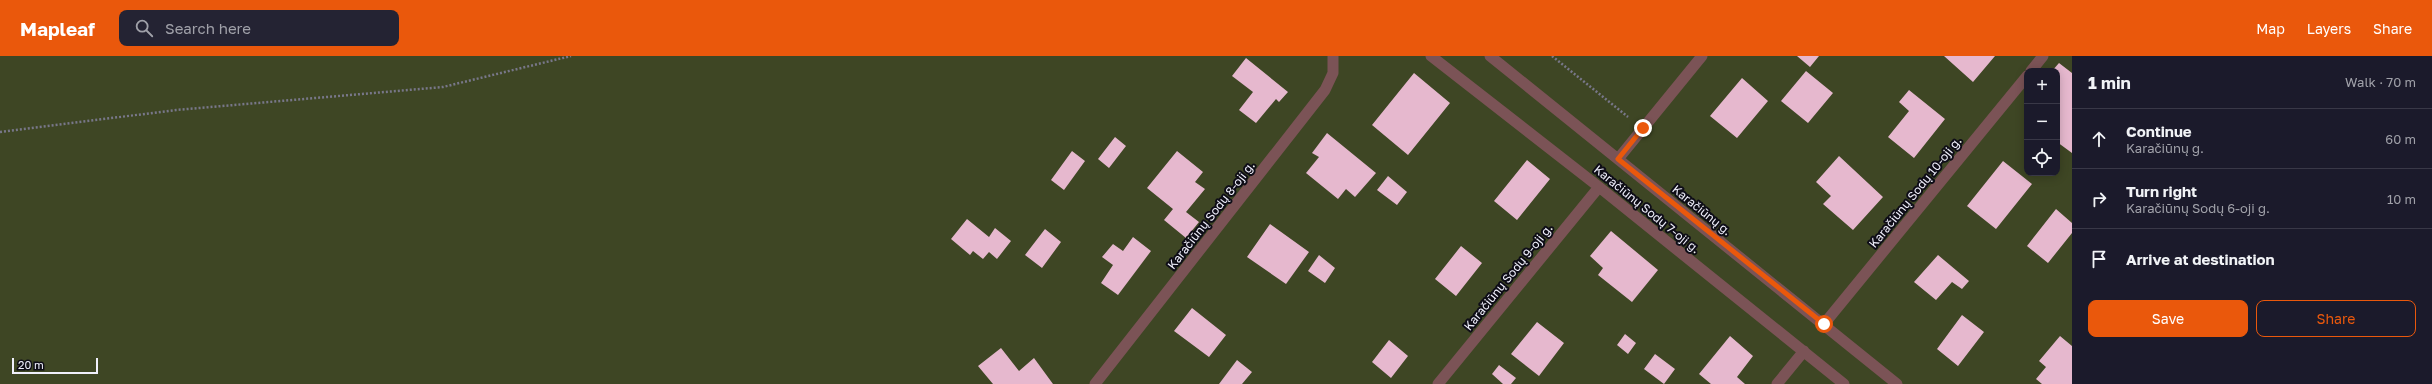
<!DOCTYPE html>
<meta charset="utf-8">
<style>
body{margin:0;font-family:"Golos Text",sans-serif;background:#242333;color:#f1f3f6}
.controls{position:absolute;right:12px;top:12px;display:grid;overflow:hidden;border-radius:8px;box-shadow:0 2px 10px #0003}
.controls button{width:36px;height:36px;display:grid;place-items:center;padding:0;border:0;border-bottom:1px solid #393847;background:#1b1a2b;color:#f1f3f6;font:20px sans-serif}
.scale{position:absolute;left:12px;bottom:10px;width:86px;box-sizing:border-box;padding-left:4px;border:2px solid #f0f0fc;border-top:0;font-size:11px;line-height:14px;white-space:nowrap;color:#f0f0fc;-webkit-text-stroke:3px #0e0d17;paint-order:stroke}
.stop{position:absolute;width:12px;height:12px;margin:-9px;border:3px solid #ea580c;border-radius:50%;background:#fff}
.stop.end{background:#ea580c;border-color:#fff;box-shadow:0 1px 4px #0008}
.list{margin:0;padding:0;list-style:none}
h2{display:flex;justify-content:space-between;align-items:center;height:52px;margin:0;padding:0 16px;font-size:17px}
h2 small{font-size:13px;font-weight:400;color:#a0a1a9}
.list li{display:grid;grid-template-columns:26px 1fr auto;gap:12px;align-items:center;box-sizing:border-box;height:60px;padding:0 16px;border-top:1px solid #393847}
.list b{display:block;font-size:15px;white-space:nowrap}
.list p{margin:0;font-size:13px;white-space:nowrap;color:#a0a1a9}
.list em{font-size:13px;font-style:normal;color:#a0a1a9}
.actions{display:flex;gap:8px;padding:12px 16px}
.actions a{flex:1;padding:9px 0;border:1px solid #ea580c;border-radius:8px;text-align:center;font-size:14px;color:#ea580c}
.actions .main{background:#ea580c;color:#fff}
.icon{flex:none;width:22px;height:22px;fill:none;stroke:currentColor;stroke-width:2;stroke-linecap:round;stroke-linejoin:round}
.map{position:relative;flex:none;width:2072px;height:328px;overflow:hidden}
header{display:flex;align-items:center;gap:24px;box-sizing:border-box;height:56px;padding:0 20px;background:#ea580c;color:#fff}
header strong{font-size:19px}
nav{display:flex;gap:22px;margin-inline-start:auto;font-size:14px}
.search{width:280px;height:36px;background:#242333;display:flex;align-items:center;gap:10px;box-sizing:border-box;padding:0 14px;border-radius:8px;color:#a0a1a9;font-size:15px}
main{display:flex}
aside{flex:1;background:#1b1a2b}
.map>svg:first-child{display:block}
.green{fill:#3e4624;fill-rule:evenodd}
.building{fill:#e6b8ce}
.lines{fill:none;stroke-linecap:round;stroke-linejoin:round}
.path{stroke:#787789;stroke-width:2.5;stroke-dasharray:2 2;stroke-linecap:butt}
.minor{stroke:#7b5356;stroke-width:11}
.route{stroke:#ea580c;stroke-width:5}
.labels{text-anchor:middle;dominant-baseline:central;stroke-width:4;stroke-linejoin:round;paint-order:stroke}
.street-label{font-size:12px;fill:#f0f0fc;stroke:#0e0d17}
</style>
<header>
<strong>Mapleaf</strong>
<div class="search"><svg class="icon" aria-label="search" viewBox="0 0 24 24"><circle cx="10" cy="10" r="6"/><path d="M15 15l6 6"/></svg>Search here</div>
<nav><a>Map</a><a>Layers</a><a>Share</a></nav>
</header>
<main>
<div class="map">
<svg width="2072" height="328" viewBox="0 0 2072 328">
<rect width="100%" height="100%" fill="#242239"/>
<path class="green" d="M0 0H2072V328H0ZM2027 15H2057V117H2027Z"/>
<path class="building" d="M1797 0H1819L1810 11Z
M1944 0H1995L1973 26Z
M1246 2 1288 36 1279 46 1276 43 1256 67 1239 54 1253 36 1232 20Z
M2059 7 2072 17V97L2057 86V15H2052Z
M1806 15 1833 37 1808 67 1781 45Z
M1414 17 1450 47 1408 99 1372 69Z
M1742 22 1768 45 1737 82 1710 60Z
M1909 34 1945 63 1914 102 1888 81 1909 55 1899 46Z
M1327 77 1376 117 1355 141 1346 133 1338 143 1306 117 1319 101 1312 97Z
M1115 81 1126 90 1109 112 1098 103Z
M1072 95 1085 105 1064 134 1051 124Z
M1177 95 1203 116 1195 126 1205 133 1186 156 1199 166 1186 182 1164 164 1173 153 1147 132Z
M1839 100 1883 141 1853 174 1823 148 1831 140 1816 126Z
M1527 104 1550 123 1517 164 1494 145Z
M2003 105 2032 128 1996 173 1967 150Z
M1388 120 1407 136 1397 149 1377 134Z
M2056 153 2072 167V177L2048 207 2027 190Z
M967 163 989 181 995 172 1011 185 997 203 989 196 983 203 973 195 970 199 951 183Z
M1270 168 1309 196 1286 228 1247 201Z
M1045 173 1061 186 1042 212 1025 199Z
M1611 175 1658 214 1632 246 1598 219 1603 212 1590 200Z
M1133 181 1151 195 1118 239 1101 227 1113 209 1102 201 1113 188 1123 195Z
M1461 190 1482 207 1456 240 1435 223Z
M1319 199 1335 212 1325 227 1308 215Z
M1938 199 1969 225 1962 233 1952 226 1936 244 1914 226Z
M1192 252 1226 279 1209 301 1174 275Z
M1962 259 1984 276 1958 310 1937 293Z
M1537 266 1564 287 1539 320 1511 298Z
M1625 278 1636 287 1628 298 1617 289Z
M1730 280 1753 300 1737 321 1745 328H1711L1699 318Z
M2060 280 2072 290V328H2042L2036 323 2046 311 2039 305Z
M1389 284 1408 300 1391 322 1372 306Z
M1001 292 1019 315 1034 302 1053 328H993L978 310Z
M1655 298 1675 313 1664 328 1644 313Z
M1237 304 1252 316 1242 328H1219Z
M1499 309 1516 322 1511 328H1503L1492 318Z"/>
<g class="lines">
<path class="path" d="M1552 0 1628 61
M0 76 176 54 443 31 571 0"/>
<path class="minor" d="M1431 0 1599 131 1844 328
M1490 0 1897 328
M2031 15 2043 0
M1618 103 1702 0
M1824 268 2027 20
M1095 328 1325 34 1333 17V0
M1438 328 1599 131
M1777 328 1804 295"/>
</g>
<g class="lines">
<path class="route" d="M1643 72 1618 103 1824 268"/>
</g>
<g class="labels">
<g class="street-label">
<text transform="translate(1915 136) rotate(-51)">Karačiūnų Sodų 10-oji g.</text>
<text transform="translate(1647 153) rotate(39)">Karačiūnų Sodų 7-oji g.</text>
<text transform="translate(1702 154) rotate(39)">Karačiūnų g.</text>
<text transform="translate(1211 159) rotate(-52)">Karačiūnų Sodų 8-oji g.</text>
<text transform="translate(1508 221) rotate(-51)">Karačiūnų Sodų 9-oji g.</text>
</g>
</g>
</svg>
<div class="controls">
<button>+</button>
<button>−</button>
<button><svg class="icon" aria-label="locate" viewBox="0 0 24 24"><circle cx="12" cy="12" r="6"/><path d="M12 2v4M12 18v4M2 12h4M18 12h4"/></svg></button>
</div>
<div class="scale">20 m</div>
<div class="stop" style="left:1824px;top:268px"></div>
<div class="stop end" style="left:1643px;top:72px"></div>
</div>
<aside>
<h2>1 min<small>Walk · 70 m</small></h2>
<ul class="list">
<li><svg class="icon" aria-label="ahead" viewBox="0 0 24 24"><path d="M12 20V5M6 11l6-6 6 6"/></svg><div><b>Continue</b><p>Karačiūnų g.</p></div><em>60 m</em></li>
<li><svg class="icon" aria-label="right" viewBox="0 0 24 24"><path d="M7 20v-9h11M14 6l5 5-5 5"/></svg><div><b>Turn right</b><p>Karačiūnų Sodų 6-oji g.</p></div><em>10 m</em></li>
<li><svg class="icon" aria-label="arrive" viewBox="0 0 24 24"><path d="M6 21V4h12l-3 4 3 4H6"/></svg><div><b>Arrive at destination</b></div></li>
</ul>
<div class="actions"><a class="main">Save</a><a>Share</a></div>
</aside>
</main>
